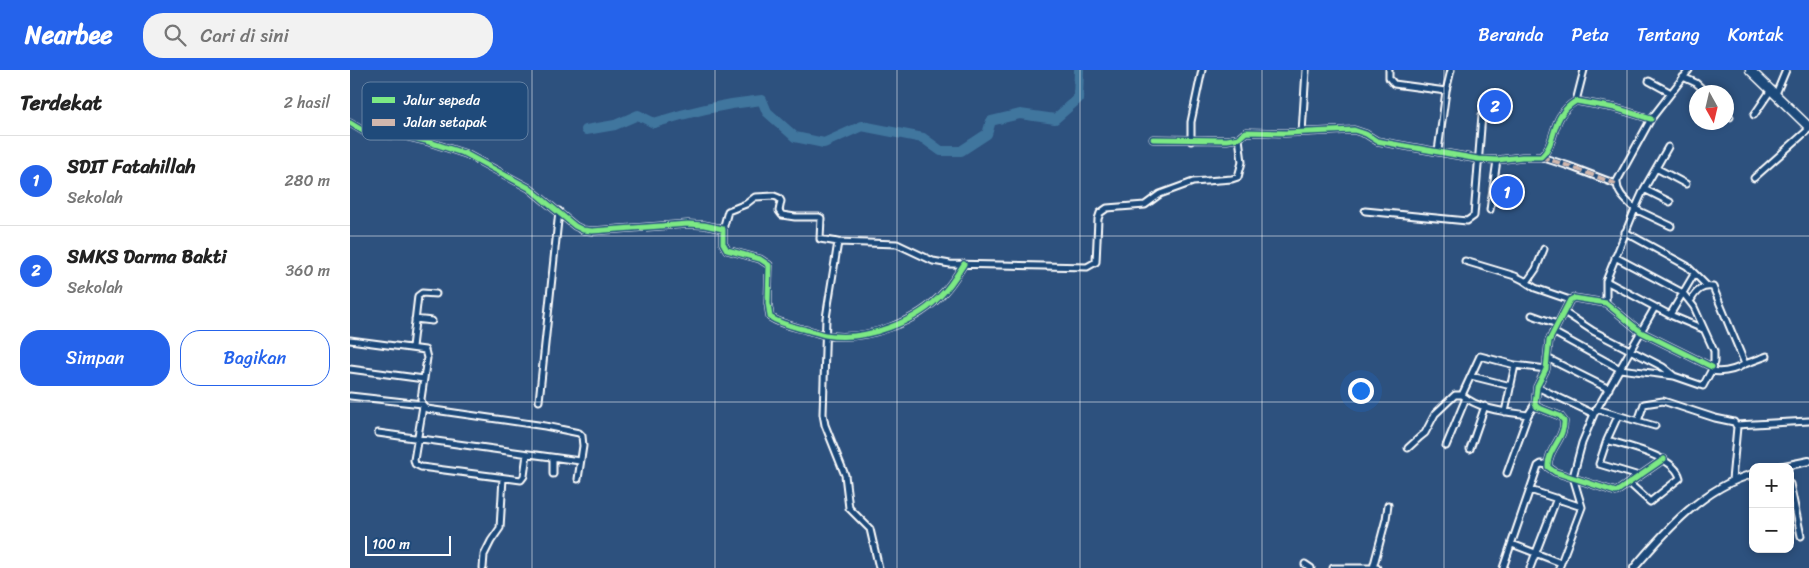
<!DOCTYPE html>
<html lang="id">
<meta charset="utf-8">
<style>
body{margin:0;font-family:Sriracha,sans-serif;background:#f2f2f2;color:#222}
.controls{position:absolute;right:15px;bottom:15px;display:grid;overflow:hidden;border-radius:10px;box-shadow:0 2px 8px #0003}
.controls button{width:45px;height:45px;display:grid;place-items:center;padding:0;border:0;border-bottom:1px solid #e0e0e0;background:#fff;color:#222;font:25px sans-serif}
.compass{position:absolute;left:1339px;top:15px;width:45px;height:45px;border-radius:50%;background:#fff;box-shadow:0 2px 8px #0003;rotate:172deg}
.scale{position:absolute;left:15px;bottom:12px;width:86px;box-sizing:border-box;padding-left:5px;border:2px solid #fff;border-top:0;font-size:14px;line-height:18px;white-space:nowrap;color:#fff;-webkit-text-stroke:4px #1f4a7a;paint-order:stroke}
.you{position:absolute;left:1010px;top:320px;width:18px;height:18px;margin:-12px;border:4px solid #fff;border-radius:50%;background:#1a73e8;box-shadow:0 0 0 8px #1a73e833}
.badge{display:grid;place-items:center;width:32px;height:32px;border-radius:50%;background:#2563eb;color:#fff;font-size:16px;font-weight:700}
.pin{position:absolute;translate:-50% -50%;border:2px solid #fff;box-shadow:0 1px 5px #0006}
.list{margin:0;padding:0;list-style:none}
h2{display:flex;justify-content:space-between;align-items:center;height:65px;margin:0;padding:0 20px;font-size:21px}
h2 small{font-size:16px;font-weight:400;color:#767676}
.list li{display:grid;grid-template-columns:32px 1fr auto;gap:15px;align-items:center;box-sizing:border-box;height:90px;padding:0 20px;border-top:1px solid #e0e0e0}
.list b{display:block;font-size:19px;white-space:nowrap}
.list p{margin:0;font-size:16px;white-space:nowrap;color:#767676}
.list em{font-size:16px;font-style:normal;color:#767676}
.actions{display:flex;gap:10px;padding:15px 20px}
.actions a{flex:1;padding:11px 0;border:1px solid #2563eb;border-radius:20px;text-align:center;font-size:18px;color:#2563eb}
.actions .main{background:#2563eb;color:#fff}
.icon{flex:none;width:28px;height:28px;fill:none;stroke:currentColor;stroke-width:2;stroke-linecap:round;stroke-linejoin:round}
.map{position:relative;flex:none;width:1459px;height:498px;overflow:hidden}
header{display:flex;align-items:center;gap:30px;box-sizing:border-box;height:70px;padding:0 25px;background:#2563eb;color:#fff}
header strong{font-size:24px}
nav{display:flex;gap:28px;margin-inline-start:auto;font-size:18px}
.search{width:350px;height:45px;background:#f2f2f2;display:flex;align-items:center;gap:12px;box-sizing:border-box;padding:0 18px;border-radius:20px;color:#767676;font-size:19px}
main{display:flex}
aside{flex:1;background:#fff}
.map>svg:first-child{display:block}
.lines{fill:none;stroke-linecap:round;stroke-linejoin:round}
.river{stroke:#41769e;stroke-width:10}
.minor-casing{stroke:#fff;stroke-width:9}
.tertiary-casing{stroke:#fff;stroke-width:10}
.primary-casing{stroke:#fff;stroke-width:11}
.minor{stroke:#1f4a7a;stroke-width:5}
.tertiary{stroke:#1f4a7a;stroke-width:6}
.primary{stroke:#1f4a7a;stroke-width:8}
.quiet{stroke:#d1b7ad;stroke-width:4;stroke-dasharray:8 4;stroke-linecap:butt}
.cycleway-casing{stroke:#1f4a7a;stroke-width:8}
.cycleway{stroke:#7ce984;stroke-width:5}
.grid{fill:none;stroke:#fff;stroke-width:1;stroke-opacity:0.55}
.key{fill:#1f4a7a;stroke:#6280a2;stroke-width:1}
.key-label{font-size:14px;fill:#fff}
</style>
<header>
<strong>Nearbee</strong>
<div class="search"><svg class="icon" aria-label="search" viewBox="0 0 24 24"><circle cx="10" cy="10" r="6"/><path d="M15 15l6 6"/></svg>Cari di sini</div>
<nav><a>Beranda</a><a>Peta</a><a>Tentang</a><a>Kontak</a></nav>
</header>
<main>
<aside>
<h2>Terdekat<small>2 hasil</small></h2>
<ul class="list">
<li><span class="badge">1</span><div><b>SDIT Fatahillah</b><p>Sekolah</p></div><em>280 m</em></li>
<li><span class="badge">2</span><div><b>SMKS Darma Bakti</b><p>Sekolah</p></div><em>360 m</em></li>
</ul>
<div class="actions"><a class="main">Simpan</a><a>Bagikan</a></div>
</aside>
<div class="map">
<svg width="1459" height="498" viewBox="0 0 1459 498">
<rect width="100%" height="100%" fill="#2d517e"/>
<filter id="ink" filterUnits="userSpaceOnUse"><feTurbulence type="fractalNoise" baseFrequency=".02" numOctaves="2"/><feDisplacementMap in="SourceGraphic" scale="10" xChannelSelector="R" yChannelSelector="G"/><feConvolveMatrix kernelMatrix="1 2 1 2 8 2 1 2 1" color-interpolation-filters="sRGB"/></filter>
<g filter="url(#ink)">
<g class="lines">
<path class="river" d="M236 60 265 55 288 45 304 53C341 41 374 34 412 30L417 42 445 67 474 73 512 56 573 68 591 81H611L637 64 641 51 670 44 705 49 728 29 729 0"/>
<defs>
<path id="minor" d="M1039 0V8L1044 14 1096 21 1088 81
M1333 7 1346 13 1356 22
M1299 11 1321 23
M1096 21 1101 0
M1426 24 1436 0
M1226 31 1234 0
M1376 44 1380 47
M1404 45 1421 20
M0 53 20 65 55 66 76 71 116 84 179 118 225 156 233 160 242 161 338 154 354 155 373 159V173L377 180 410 189 419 195 418 233 420 247C430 254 445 257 456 260 463 261 469 264 475 265 515 272 568 252 594 222 602 214 608 203 614 194
M952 62 956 0
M803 69 877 70 889 68 896 62 935 63 1004 60 1016 64 1027 71 1128 89 1147 90 1172 87H1191C1208 72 1199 47 1226 31L1265 38 1301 49
M841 71V52L852 0
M1318 77 1294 119 1285 139 1321 156
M1191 87 1219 96 1266 114
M1306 98 1336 114
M1404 108 1459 59
M1294 119 1320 132
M1140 140 1147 90
M1015 141 1117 151 1124 146 1132 45
M373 159 378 141 396 134 405 127 424 126 429 128 431 131 429 141 432 145 445 147H469L471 148 470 169 488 172 547 174 583 191 600 194 737 197 746 192 748 149 750 143 757 138 795 135 810 124 843 112 882 109 888 107 892 92 889 68
M1275 162 1337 196 1357 216
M488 172 476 248 473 344 475 355 495 405 499 438 520 459 529 498
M1115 191 1165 206 1173 210 1185 218 1220 230
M1256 211 1320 245 1353 259
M1177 212 1186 199 1194 179
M1341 230C1346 221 1352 215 1363 217L1395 294C1384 301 1374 303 1361 301
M1256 233V211L1285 139C1277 131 1266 123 1267 111L1301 49 1339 0
M1214 242 1243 261 1313 297 1324 306
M1182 245 1207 254
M1320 245 1343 206V202
M65 249 82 251
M1203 262 1270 299 1324 306 1353 316 1361 301 1364 292V281L1344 237 1333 223 1265 187
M0 270 75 280 77 288 71 329 72 334 77 339 195 356 229 363 232 366 233 376 228 409
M62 277 68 226 72 223 86 224
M1197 288 1259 319
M1395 294 1417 286
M0 299 74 309
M1121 306 1161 316
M1187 317 1244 344
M1112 325 1130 286 1165 295 1196 299
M0 326 72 334
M189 331 209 141
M73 336 64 390 65 394 71 397 171 410 174 406 177 384
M1246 339 1305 356
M1155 342 1165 295
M1268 346 1257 370 1249 394 1289 406
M1288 351 1294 334 1313 331 1365 348 1384 352 1387 357 1382 410
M1386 355 1459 351
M28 363 230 391
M1257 370C1276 376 1325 386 1330 408L1300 432 1279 413
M1096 376 1116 328
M1058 378 1070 367 1075 363 1085 344 1105 325H1112C1129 340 1158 342 1178 345L1185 334
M1120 379 1135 336
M1314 389 1266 422 1205 402 1198 397C1197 380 1215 368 1214 351L1210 346 1187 337 1185 334 1187 317 1196 299 1199 271 1220 230 1224 228 1256 233 1291 262 1362 297
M1157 403 1178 345
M203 404V388
M1440 414 1451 466
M1180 420 1232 437
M1162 474 1211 493
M955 494 961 498
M133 498 134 485 141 471 150 458 153 408
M983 498H1027
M1023 498 1036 449 1038 435
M1153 498 1188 396 1191 394 1198 395
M1180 498 1207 428
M1209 498 1232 437 1223 407 1232 373 1244 344 1305 237"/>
<path id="tertiary" d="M1429 397 1459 391
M1284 498C1316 460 1354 417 1403 404"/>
<path id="primary" d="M1400 0 1459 57"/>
</defs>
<use href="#minor" class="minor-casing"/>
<use href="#tertiary" class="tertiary-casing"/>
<use href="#primary" class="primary-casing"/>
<use href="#minor" class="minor"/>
<use href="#tertiary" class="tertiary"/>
<use href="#primary" class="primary"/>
<path class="quiet" d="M1191 87 1219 96 1266 114"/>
<defs>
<path id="cycleway" d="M0 53 20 65 55 66 76 71 116 84 179 118 225 156 233 160 242 161 338 154 354 155 373 159V173L377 180 410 189 419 195 418 233 420 247C430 254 445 257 456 260 463 261 469 264 475 265 515 272 568 252 594 222 602 214 608 203 614 194
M803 69 877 70 889 68 896 62 935 63 1004 60 1016 64 1027 71 1128 89 1147 90 1172 87H1191C1208 72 1199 47 1226 31L1265 38 1301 49
M1314 389 1266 422 1205 402 1198 397C1197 380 1215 368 1214 351L1210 346 1187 337 1185 334 1187 317 1196 299 1199 271 1220 230 1224 228 1256 233 1291 262 1362 297"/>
</defs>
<use href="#cycleway" class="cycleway-casing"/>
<use href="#cycleway" class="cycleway"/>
</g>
</g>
<path class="grid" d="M182 0V498M365 0V498M547 0V498M730 0V498M912 0V498M1094 0V498M1277 0V498M0 166H1459M0 332H1459"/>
<rect x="12" y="12" width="166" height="58" rx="8" class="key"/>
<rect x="22" y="27" width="23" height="6" fill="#7ce984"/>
<rect x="22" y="49" width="23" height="7" fill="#d1b7ad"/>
<g class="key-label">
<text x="54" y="35">Jalur sepeda</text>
<text x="54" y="57">Jalan setapak</text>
</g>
</svg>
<div class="controls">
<button>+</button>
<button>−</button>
</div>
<svg class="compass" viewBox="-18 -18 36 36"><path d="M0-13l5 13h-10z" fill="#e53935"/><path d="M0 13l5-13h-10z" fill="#767676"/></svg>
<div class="scale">100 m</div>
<div class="you"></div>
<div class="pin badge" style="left:1157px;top:122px">1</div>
<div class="pin badge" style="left:1145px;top:36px">2</div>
</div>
</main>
